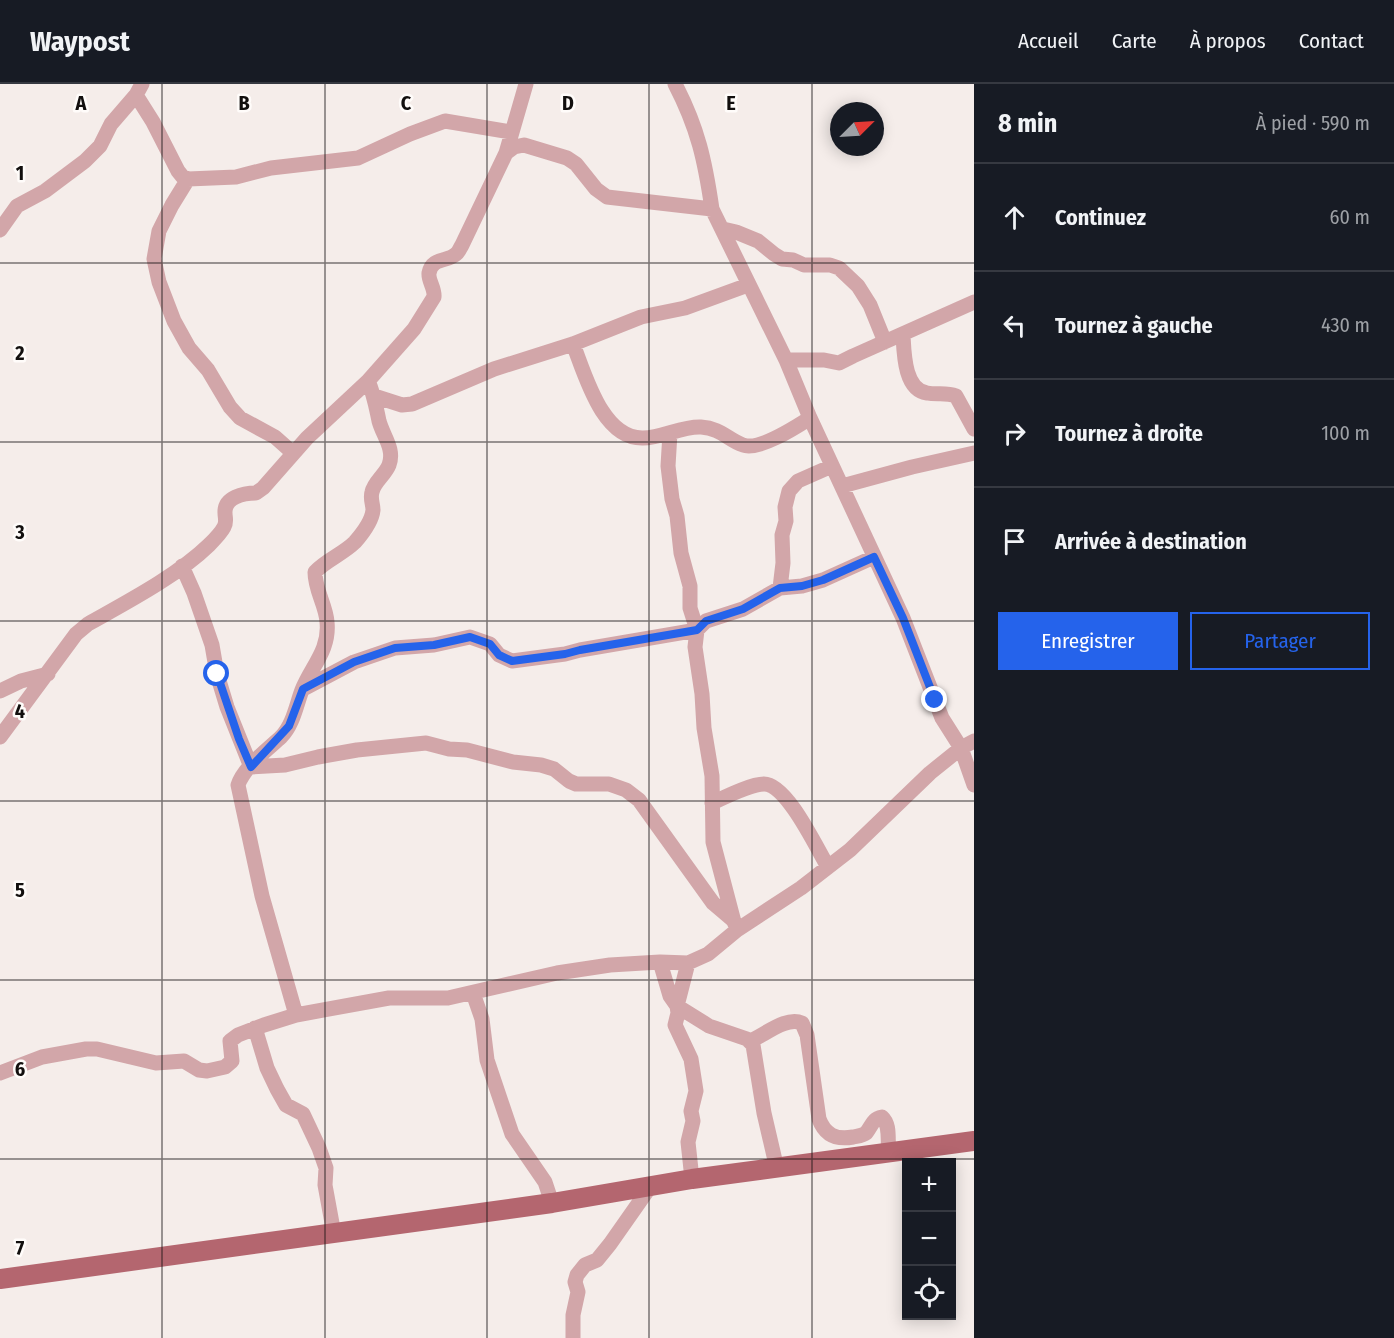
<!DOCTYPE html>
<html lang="fr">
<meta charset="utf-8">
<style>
body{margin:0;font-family:"Fira Sans Condensed",sans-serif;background:#242831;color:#f1f3f6}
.controls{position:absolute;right:18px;bottom:18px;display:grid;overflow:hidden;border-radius:0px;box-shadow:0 3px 15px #0003}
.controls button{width:54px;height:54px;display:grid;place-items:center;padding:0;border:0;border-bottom:2px solid #363941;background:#171b24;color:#f1f3f6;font:30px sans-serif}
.compass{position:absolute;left:830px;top:18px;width:54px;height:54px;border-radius:50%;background:#171b24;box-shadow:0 3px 15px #0003;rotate:66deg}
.stop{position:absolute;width:18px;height:18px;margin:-14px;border:4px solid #2563eb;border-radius:50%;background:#fff}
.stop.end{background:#2563eb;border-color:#fff;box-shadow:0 2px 6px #0008}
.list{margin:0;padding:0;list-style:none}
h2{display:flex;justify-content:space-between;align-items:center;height:78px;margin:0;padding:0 24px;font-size:26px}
h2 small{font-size:20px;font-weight:400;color:#9ea1a6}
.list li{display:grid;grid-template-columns:39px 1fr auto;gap:18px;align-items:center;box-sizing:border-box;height:108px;padding:0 24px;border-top:2px solid #363941}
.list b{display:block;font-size:22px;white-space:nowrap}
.list em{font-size:20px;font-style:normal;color:#9ea1a6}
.actions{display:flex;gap:12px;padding:18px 24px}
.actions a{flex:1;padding:14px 0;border:2px solid #2563eb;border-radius:0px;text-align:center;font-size:21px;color:#2563eb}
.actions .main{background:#2563eb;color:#fff}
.icon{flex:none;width:33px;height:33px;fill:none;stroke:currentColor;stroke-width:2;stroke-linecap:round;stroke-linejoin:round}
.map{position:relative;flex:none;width:974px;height:1254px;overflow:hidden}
header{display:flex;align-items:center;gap:36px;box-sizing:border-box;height:84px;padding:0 30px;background:#171b24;border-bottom:2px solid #363941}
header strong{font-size:28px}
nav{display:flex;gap:33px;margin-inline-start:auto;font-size:21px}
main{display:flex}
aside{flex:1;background:#171b24}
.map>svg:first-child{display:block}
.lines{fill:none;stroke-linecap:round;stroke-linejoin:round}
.minor{stroke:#d2a6a9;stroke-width:15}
.major{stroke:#b4666f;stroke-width:20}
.route{stroke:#2563eb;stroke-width:8}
.grid{fill:none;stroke:#120f0e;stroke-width:1.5;stroke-opacity:0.55}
.grid-label{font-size:20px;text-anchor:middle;font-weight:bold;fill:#120f0e;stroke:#fffcfa;stroke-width:5;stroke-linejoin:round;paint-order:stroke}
</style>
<header>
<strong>Waypost</strong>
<nav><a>Accueil</a><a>Carte</a><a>À propos</a><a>Contact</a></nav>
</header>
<main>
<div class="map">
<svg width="974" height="1254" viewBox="0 0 974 1254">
<rect width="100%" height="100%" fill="#f5edea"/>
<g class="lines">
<path class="minor" d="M675 0C698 44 705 77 712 125
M136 11 153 38 178 87 182 92 188 95 236 93 271 84 358 74 410 50 445 37 511 48
M506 69 514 63 524 61 567 74 576 80 596 105 607 113 712 125 786 276 810 334 903 534 942 634 961 664 974 701
M188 95 172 121 159 147 154 175 159 198 174 237 189 264 208 286 230 323 240 334 275 353 293 369
M723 145 736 148 758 157 774 170 782 175 793 176 804 181H830L839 184 858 202 870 221 885 258
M0 146 17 122 45 107 85 77 100 62 111 40 136 11 142 0
M903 251C904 268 904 306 927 309 937 311 946 308 956 312L974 345
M573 260C585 290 602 355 643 354 662 354 682 342 701 343 721 344 728 356 743 361 759 367 796 343 810 334
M786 276H824L839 279 853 272 974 218
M374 312 402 321 412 320 494 285 573 260 641 233 685 224 748 201
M842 402 912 383 974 369
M182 482 194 509 212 561 217 590 227 623 251 683 285 681 318 673 357 666 426 659 449 665 467 666 513 678 541 681 554 685 569 697 576 700H609L626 706 639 716 713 819 733 836
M780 504 783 479 782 451 786 437 785 423 789 407 798 397 832 382
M303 605 354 578 395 564 434 561 470 553 490 560 499 571 512 577 565 570 580 566 697 546 690 524V502L681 469 677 432 672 415 668 382 670 349
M0 607 21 597 48 590
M0 653 76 550 88 540C127 518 177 492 209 461 214 456 221 449 224 443 227 438 225 434 225 429 224 413 244 409 256 409L263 404 307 354 368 297 414 245 434 213C435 204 428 197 429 189 432 173 448 178 456 170 459 168 460 164 462 161L506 69 526 0
M712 719C725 713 751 700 764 700 787 700 817 765 828 783
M734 838 713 758 712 692 704 644 702 610 695 563 697 546 706 537 743 525 780 504 802 502 823 496 874 473
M660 878 670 912 677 922 709 942 747 955 753 961 764 1029 777 1085
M688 879 677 922 678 929 675 941 691 975 696 1007 691 1027 693 1037 688 1058 692 1095
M473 909 482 935 487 976 512 1050 545 1098 552 1119
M296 931 262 812 238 701C244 683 267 666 281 653 293 641 296 622 302 606 311 583 330 566 327 538 326 521 315 507 315 488 326 476 343 470 355 458 362 450 372 437 373 426 373 420 370 415 372 408 374 398 385 391 389 381 395 365 383 352 379 337 376 323 374 310 368 297
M255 944 267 984 277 1005 286 1021 303 1030 319 1064 326 1084 325 1101 334 1150
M750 957C765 951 786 932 802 939L807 951 819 1035C825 1051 836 1056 853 1053 857 1052 862 1052 866 1049 872 1042 872 1035 882 1033 891 1041 887 1057 889 1069
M0 989 42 973 86 965H97L156 979 184 977 199 986 207 987 225 983 232 977 230 957 238 951 264 941 296 931 389 914H448L557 889 610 881 660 878 688 879 708 870 737 846 801 804 850 766 930 689 961 664 974 657
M573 1254V1231L578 1208 575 1198 577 1191 585 1181 597 1176 610 1160 650 1103"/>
<path class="major" d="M0 1195 552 1119 692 1095 974 1057"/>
</g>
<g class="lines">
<path class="route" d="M217 590 239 655 251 683 289 642 303 605 354 578 395 564 434 561 470 553 490 560 499 571 512 577 565 570 580 566 697 546 706 537 743 525 780 504 802 502 823 496 874 473 903 534 935 616"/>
</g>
<path class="grid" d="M162 0V1254M325 0V1254M487 0V1254M649 0V1254M812 0V1254M0 179H974M0 358H974M0 537H974M0 717H974M0 896H974M0 1075H974"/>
<g class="grid-label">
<text x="81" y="26">A</text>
<text x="244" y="26">B</text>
<text x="406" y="26">C</text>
<text x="568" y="26">D</text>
<text x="731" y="26">E</text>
<text x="20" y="96">1</text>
<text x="20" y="276">2</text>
<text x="20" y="455">3</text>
<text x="20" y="634">4</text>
<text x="20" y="813">5</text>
<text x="20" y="992">6</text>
<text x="20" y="1171">7</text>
</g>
</svg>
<div class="controls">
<button>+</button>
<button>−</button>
<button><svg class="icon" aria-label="locate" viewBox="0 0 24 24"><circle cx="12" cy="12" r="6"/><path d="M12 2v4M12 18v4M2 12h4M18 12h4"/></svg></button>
</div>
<svg class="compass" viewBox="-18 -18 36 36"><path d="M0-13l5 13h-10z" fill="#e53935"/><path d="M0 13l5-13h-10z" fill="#9ea1a6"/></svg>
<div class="stop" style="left:217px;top:590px"></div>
<div class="stop end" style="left:935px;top:616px"></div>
</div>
<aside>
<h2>8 min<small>À pied · 590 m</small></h2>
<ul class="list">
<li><svg class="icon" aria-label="ahead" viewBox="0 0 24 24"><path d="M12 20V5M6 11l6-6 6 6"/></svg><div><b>Continuez</b></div><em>60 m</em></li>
<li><svg class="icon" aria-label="left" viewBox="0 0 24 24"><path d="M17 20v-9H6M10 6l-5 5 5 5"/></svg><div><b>Tournez à gauche</b></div><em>430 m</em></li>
<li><svg class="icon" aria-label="right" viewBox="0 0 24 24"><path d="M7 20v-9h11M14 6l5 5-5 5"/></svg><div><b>Tournez à droite</b></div><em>100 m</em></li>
<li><svg class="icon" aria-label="arrive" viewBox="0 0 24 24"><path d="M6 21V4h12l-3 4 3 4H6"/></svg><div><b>Arrivée à destination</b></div></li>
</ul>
<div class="actions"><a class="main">Enregistrer</a><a>Partager</a></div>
</aside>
</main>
